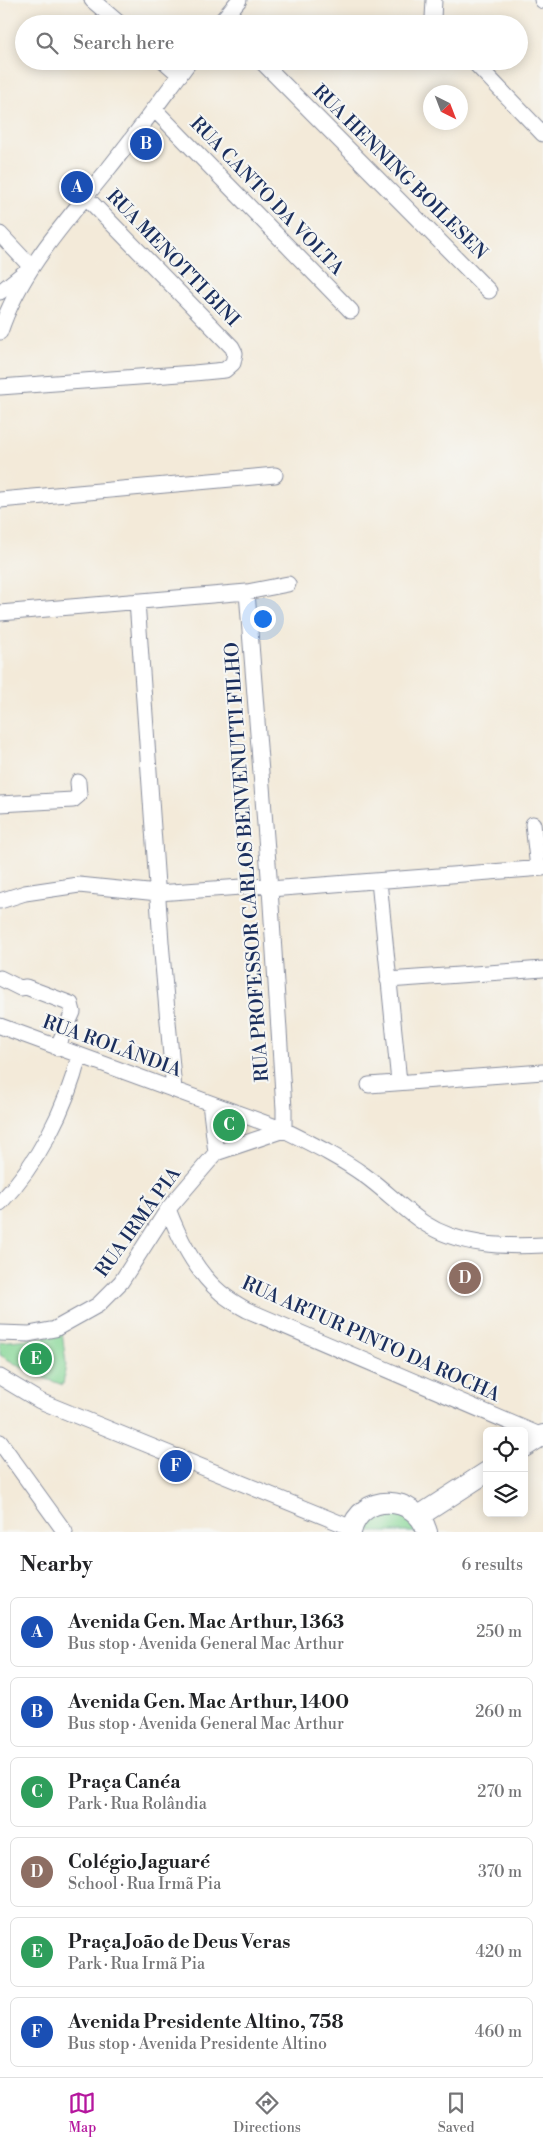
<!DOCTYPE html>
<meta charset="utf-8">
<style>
body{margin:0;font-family:"Libre Bodoni",serif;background:#f6f6f6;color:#202124}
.controls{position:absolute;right:15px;bottom:15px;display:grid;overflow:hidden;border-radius:8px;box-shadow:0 2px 12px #0003}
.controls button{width:45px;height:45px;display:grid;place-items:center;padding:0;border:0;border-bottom:1px solid #e0e0e0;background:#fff;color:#202124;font:25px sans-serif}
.compass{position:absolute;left:423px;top:85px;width:45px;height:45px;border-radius:50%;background:#fff;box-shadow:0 2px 12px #0003;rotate:138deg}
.you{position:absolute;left:262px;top:618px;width:18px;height:18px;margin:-12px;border:4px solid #fff;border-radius:50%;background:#1a73e8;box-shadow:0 0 0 8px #1a73e833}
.badge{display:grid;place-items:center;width:32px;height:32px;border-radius:50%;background:#b5179e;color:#fff;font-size:16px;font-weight:700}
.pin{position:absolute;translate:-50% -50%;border:2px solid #fff;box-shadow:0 1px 5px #0006}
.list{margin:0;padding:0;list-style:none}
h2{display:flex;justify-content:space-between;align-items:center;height:65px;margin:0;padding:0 20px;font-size:21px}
h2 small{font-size:16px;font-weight:400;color:#757577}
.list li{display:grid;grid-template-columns:32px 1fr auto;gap:15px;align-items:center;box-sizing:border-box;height:70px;margin:0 10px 10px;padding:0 10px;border:1px solid #e0e0e0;border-radius:8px}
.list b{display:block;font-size:19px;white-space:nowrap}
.list p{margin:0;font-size:16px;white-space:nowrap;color:#757577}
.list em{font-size:16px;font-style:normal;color:#757577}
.icon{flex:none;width:28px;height:28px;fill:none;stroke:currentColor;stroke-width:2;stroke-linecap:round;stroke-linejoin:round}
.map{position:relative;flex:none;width:543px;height:1532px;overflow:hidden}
.search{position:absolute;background:#fff;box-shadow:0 2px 12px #0003;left:15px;right:15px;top:15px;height:55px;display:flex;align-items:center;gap:12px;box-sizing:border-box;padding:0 18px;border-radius:28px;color:#757577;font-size:19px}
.sheet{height:545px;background:#fff}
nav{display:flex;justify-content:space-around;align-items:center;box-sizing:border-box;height:70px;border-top:1px solid #e0e0e0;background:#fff;font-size:14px;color:#757577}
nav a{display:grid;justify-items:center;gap:2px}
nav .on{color:#b5179e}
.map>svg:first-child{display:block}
.green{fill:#87d797;stroke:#51837a}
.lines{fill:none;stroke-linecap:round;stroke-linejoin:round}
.minor-casing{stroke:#878c9c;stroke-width:17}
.major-casing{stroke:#878c9c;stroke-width:22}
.minor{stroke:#fff;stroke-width:15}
.major{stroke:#fff;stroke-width:20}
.labels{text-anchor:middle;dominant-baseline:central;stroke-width:4.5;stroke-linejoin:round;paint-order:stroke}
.street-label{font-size:19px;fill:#1b2f5e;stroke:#f6f6f2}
</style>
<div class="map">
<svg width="543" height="1532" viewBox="0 0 543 1532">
<rect width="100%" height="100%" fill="#f6f6f2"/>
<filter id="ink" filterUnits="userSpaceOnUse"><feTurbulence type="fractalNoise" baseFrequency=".02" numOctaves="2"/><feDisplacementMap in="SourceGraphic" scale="10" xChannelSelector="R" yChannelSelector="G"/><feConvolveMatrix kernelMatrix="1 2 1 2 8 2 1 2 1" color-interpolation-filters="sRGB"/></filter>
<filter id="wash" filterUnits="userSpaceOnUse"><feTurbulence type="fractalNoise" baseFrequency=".0096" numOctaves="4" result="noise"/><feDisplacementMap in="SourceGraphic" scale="20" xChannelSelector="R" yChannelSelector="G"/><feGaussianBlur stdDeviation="1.12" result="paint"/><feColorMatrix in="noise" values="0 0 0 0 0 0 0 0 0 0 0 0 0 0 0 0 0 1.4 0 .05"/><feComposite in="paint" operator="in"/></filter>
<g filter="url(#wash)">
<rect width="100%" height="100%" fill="#f3ead9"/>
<path class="green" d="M62 1332 66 1363 63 1385 33 1374 0 1355V1342L48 1337Z
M393 1513 405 1517 417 1532H362L374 1517Z"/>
</g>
<g filter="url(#ink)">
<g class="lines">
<defs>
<path id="minor" d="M92 0 120 24
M434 0 433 18 437 24
M542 0 543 1
M219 24 239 0
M164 61 180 75
M261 61 489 291
M473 61 543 134
M155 110 351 311
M0 234 31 267 0 292
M0 332C20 270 69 218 109 168 137 133 163 97 190 61
M0 387 194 373 225 370 233 363 235 353 232 347 86 197
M0 500 275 475
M137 601 161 942 174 1090
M0 613 247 592 288 584
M0 804 73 800 79 795 78 782
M533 824 538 868
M379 881 399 1082
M270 889 543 868
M0 901 25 893 79 885 158 893 270 885
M0 978 20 988 26 987 71 1004 73 1012 57 1048
M388 980 543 969
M0 1026 284 1130V1109L270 889 247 592
M369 1085 543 1072
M210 1103 216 1153
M0 1203C38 1163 66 1109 79 1056
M168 1209C179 1238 197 1273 221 1293 229 1300 238 1305 247 1310L542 1436
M0 1333 29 1334 55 1329 98 1305 121 1282 168 1209 216 1153 284 1130C312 1144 339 1157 364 1175 385 1190 403 1209 424 1223 459 1246 503 1247 543 1245
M0 1377 40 1401 352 1528
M0 1442 65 1532"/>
<path id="major" d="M524 1447 543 1435
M419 1516 487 1472
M351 1532C360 1492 417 1494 427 1532"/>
</defs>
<use href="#minor" class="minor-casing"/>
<use href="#major" class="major-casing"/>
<use href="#minor" class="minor"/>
<use href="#major" class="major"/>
</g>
</g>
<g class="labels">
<g class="street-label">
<text transform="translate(400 172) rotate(45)">RUA HENNING BOILESEN</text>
<text transform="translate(267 196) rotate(46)">RUA CANTO DA VOLTA</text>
<text transform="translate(173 258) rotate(46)">RUA MENOTTI BINI</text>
<text transform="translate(247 862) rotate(-94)">RUA PROFESSOR CARLOS BENVENUTTI FILHO</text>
<text transform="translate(112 1046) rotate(20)">RUA ROLÂNDIA</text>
<text transform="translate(138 1222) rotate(-54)">RUA IRMÃ PIA</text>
<text transform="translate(371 1339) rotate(24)">RUA ARTUR PINTO DA ROCHA</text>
</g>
</g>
</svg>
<div class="controls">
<button><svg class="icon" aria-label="locate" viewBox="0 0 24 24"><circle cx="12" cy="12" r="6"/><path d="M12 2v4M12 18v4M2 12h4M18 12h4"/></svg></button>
<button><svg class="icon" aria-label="layers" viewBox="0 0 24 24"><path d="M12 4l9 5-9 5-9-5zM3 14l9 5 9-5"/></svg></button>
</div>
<svg class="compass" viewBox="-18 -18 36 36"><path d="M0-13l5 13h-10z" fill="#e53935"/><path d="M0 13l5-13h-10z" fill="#757577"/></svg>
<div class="you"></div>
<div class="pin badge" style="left:77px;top:187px;background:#1a4fb4">A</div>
<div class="pin badge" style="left:146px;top:144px;background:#1a4fb4">B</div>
<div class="pin badge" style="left:229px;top:1125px;background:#2e9e5b">C</div>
<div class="pin badge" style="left:465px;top:1278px;background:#8d6e63">D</div>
<div class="pin badge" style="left:36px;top:1359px;background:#2e9e5b">E</div>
<div class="pin badge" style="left:176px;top:1466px;background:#1a4fb4">F</div>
<div class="search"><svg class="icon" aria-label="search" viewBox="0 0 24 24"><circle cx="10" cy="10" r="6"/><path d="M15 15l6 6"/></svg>Search here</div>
</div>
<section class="sheet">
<h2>Nearby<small>6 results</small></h2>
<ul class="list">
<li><span class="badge" style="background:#1a4fb4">A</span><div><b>Avenida Gen. Mac Arthur, 1363</b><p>Bus stop · Avenida General Mac Arthur</p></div><em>250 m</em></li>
<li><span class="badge" style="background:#1a4fb4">B</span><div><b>Avenida Gen. Mac Arthur, 1400</b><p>Bus stop · Avenida General Mac Arthur</p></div><em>260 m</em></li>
<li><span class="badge" style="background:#2e9e5b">C</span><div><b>Praça Canéa</b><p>Park · Rua Rolândia</p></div><em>270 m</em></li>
<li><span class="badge" style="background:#8d6e63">D</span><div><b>Colégio Jaguaré</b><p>School · Rua Irmã Pia</p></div><em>370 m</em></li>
<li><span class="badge" style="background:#2e9e5b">E</span><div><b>Praça João de Deus Veras</b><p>Park · Rua Irmã Pia</p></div><em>420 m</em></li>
<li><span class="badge" style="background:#1a4fb4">F</span><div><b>Avenida Presidente Altino, 758</b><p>Bus stop · Avenida Presidente Altino</p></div><em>460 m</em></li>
</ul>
</section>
<nav>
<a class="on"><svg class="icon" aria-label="map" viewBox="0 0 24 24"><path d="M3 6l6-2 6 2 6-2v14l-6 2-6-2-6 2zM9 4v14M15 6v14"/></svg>Map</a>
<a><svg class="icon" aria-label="directions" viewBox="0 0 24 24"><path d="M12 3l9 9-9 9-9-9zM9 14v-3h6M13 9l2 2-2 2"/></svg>Directions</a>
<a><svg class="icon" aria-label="saved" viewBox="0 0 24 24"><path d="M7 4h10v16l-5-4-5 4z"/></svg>Saved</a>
</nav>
